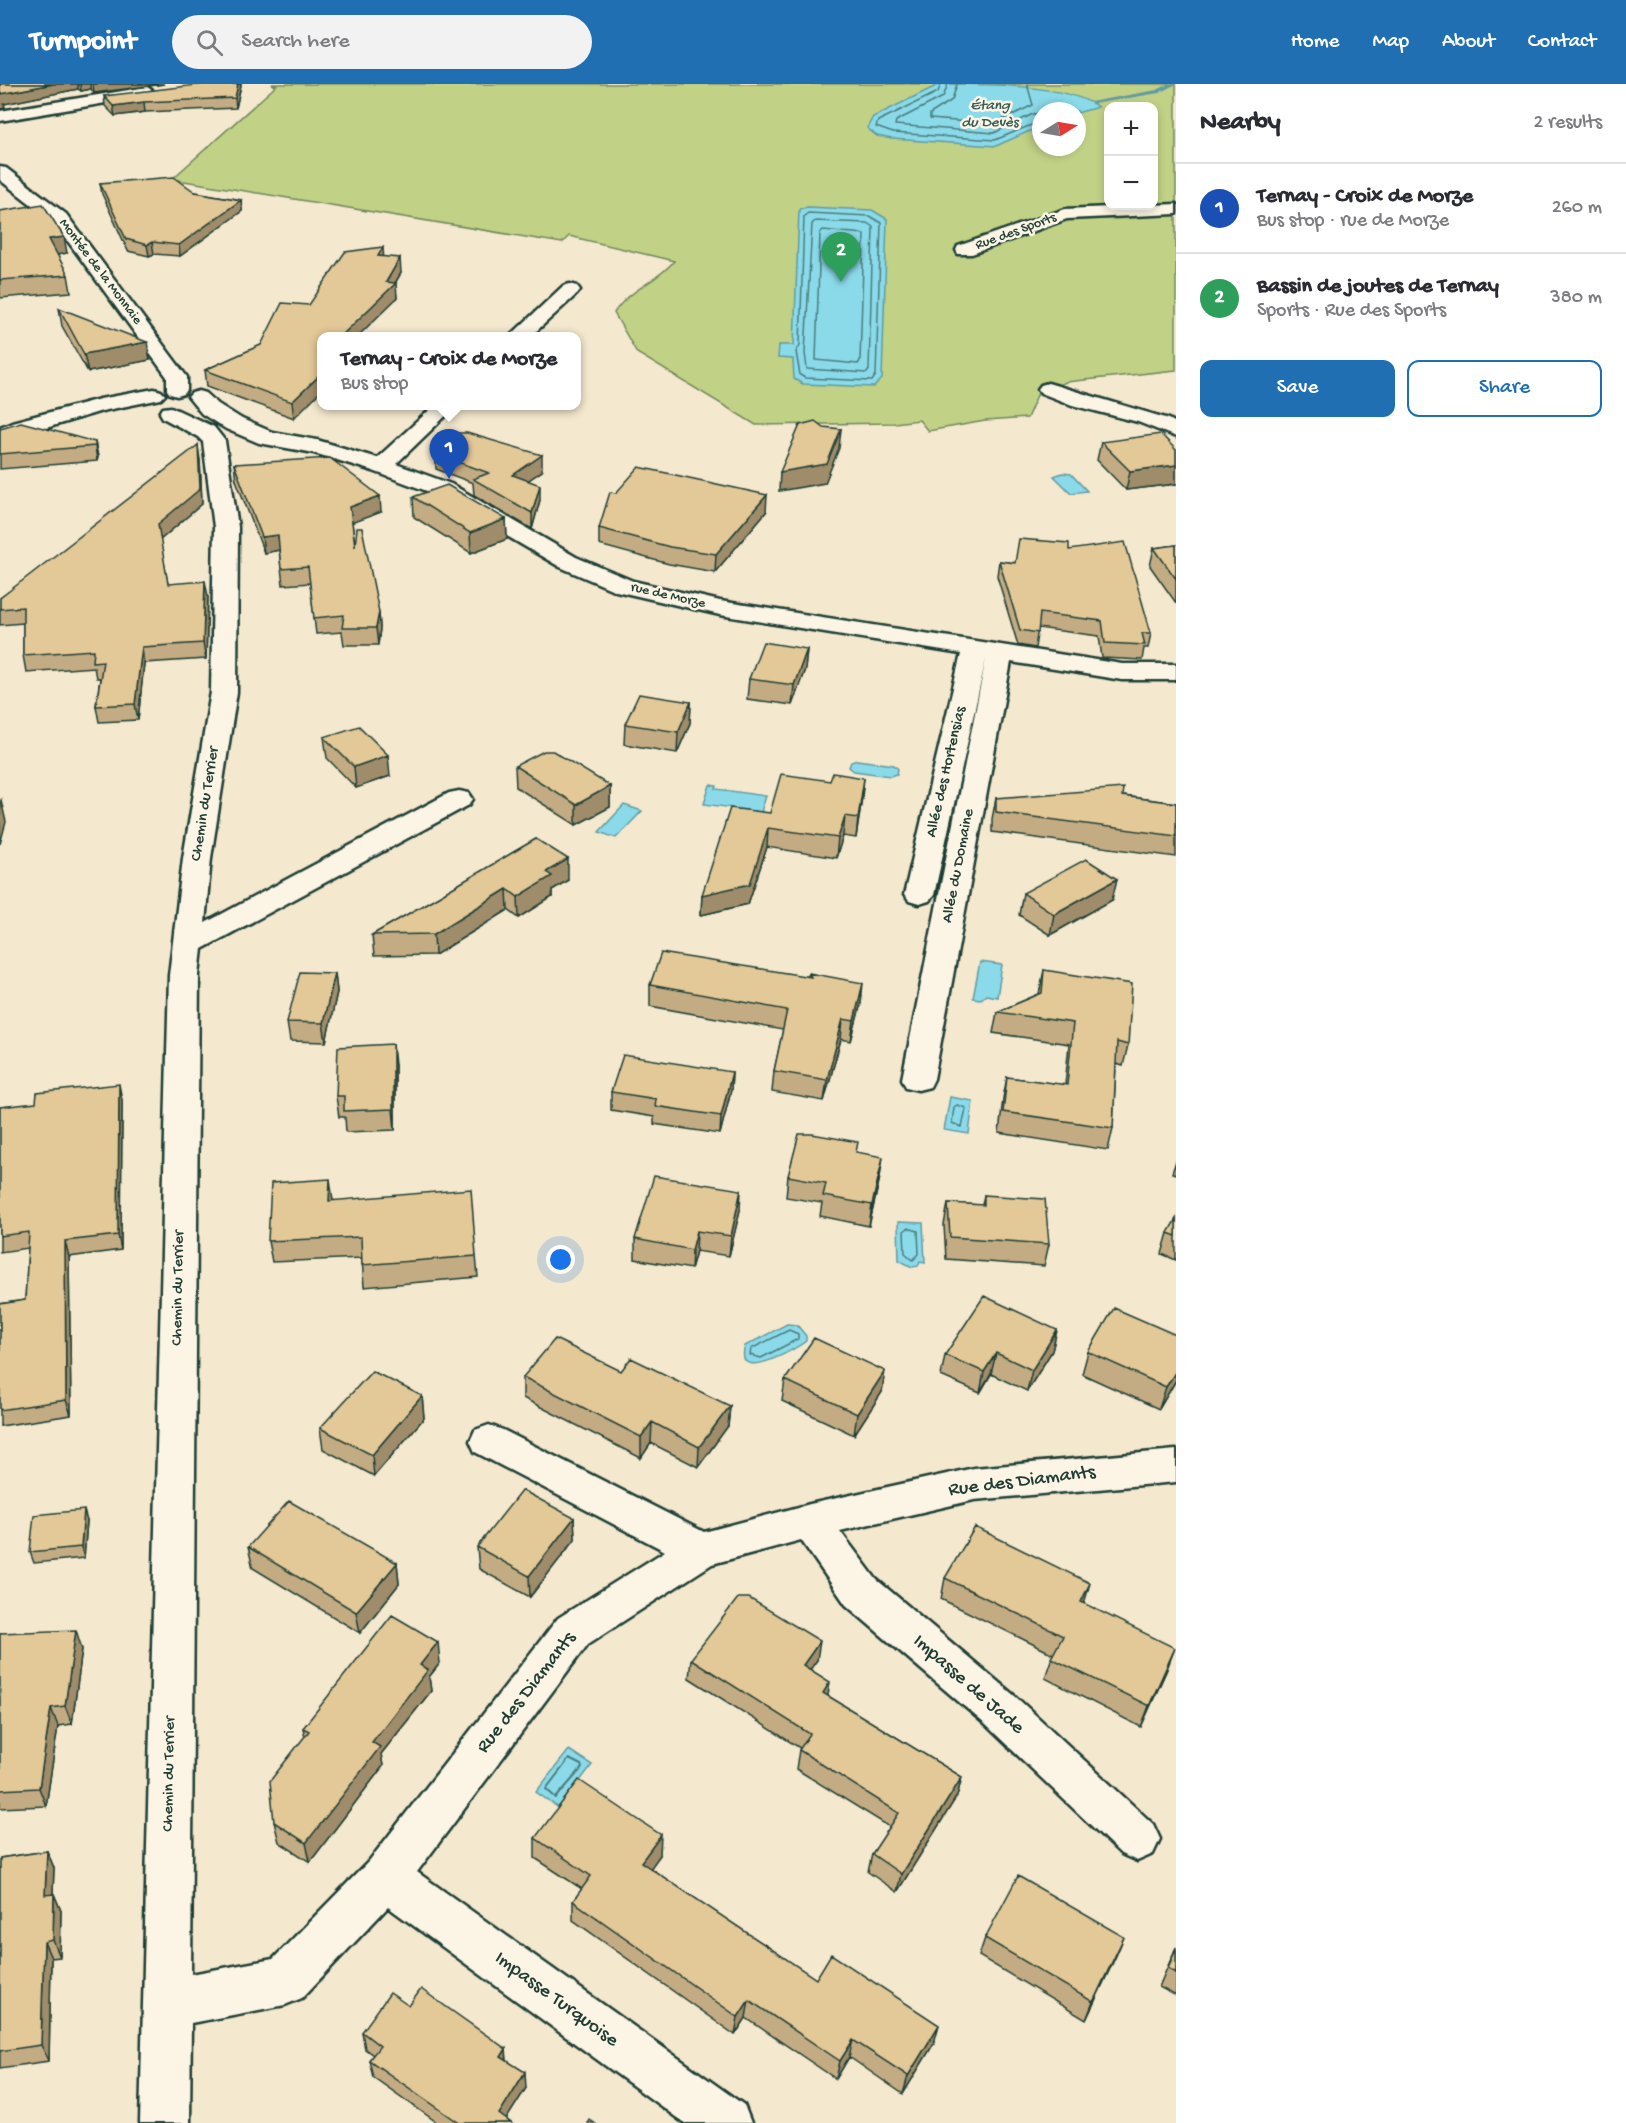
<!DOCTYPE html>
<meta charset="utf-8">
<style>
body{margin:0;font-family:"Gochi Hand",sans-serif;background:#f2f2f3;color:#2b2b33}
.controls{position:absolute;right:18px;top:18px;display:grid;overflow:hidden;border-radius:12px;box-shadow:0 3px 9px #0003}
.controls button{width:54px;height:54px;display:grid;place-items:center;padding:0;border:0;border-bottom:2px solid #e1e1e2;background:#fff;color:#2b2b33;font:30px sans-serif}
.compass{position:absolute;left:1032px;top:18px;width:54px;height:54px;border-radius:50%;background:#fff;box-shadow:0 3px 9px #0003;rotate:79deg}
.you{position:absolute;left:561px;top:1176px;width:21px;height:21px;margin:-15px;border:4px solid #fff;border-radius:50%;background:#1a73e8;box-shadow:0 0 0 9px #1a73e833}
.badge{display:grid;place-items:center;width:39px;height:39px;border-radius:50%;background:#1f6fb2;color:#fff;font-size:20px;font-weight:700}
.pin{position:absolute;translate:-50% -50px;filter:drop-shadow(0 2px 3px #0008)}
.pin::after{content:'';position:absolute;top:32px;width:21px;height:18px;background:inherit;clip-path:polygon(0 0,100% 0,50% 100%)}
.popup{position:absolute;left:317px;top:248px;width:264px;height:78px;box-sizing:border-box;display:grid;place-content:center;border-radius:12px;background:#fff;filter:drop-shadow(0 2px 4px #0005);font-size:20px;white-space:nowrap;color:#7c7c81}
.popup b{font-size:22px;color:#2b2b33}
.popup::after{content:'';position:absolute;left:50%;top:100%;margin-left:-12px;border:12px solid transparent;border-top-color:#fff}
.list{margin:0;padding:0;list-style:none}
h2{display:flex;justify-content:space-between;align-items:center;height:78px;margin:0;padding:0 24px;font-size:26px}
h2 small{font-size:20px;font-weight:400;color:#7c7c81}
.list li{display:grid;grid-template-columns:39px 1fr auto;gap:18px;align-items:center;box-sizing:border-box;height:90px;padding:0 24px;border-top:2px solid #e1e1e2}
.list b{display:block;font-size:22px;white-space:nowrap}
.list p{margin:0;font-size:20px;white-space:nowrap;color:#7c7c81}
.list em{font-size:20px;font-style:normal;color:#7c7c81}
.actions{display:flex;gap:12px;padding:18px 24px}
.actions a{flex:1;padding:14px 0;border:2px solid #1f6fb2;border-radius:12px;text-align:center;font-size:21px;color:#1f6fb2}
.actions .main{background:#1f6fb2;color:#fff}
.icon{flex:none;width:33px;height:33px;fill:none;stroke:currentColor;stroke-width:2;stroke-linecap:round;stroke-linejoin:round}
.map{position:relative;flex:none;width:1176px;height:2039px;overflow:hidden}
header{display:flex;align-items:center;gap:36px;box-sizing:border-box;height:84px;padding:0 30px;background:#1f6fb2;color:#fff}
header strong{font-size:28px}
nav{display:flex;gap:33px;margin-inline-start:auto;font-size:21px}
.search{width:420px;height:54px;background:#f2f2f3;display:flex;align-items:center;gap:15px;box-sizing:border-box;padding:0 21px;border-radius:33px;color:#7c7c81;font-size:22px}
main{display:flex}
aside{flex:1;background:#fff}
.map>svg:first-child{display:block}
.green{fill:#c1d186;stroke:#70875d;stroke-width:1.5;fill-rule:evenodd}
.water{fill:#8bdaea;stroke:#609ba1;stroke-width:1.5}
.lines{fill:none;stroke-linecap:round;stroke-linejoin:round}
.shore-far1{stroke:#4a7c7d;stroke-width:1.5}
.shore{stroke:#4a7c7d;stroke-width:2}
.stream{fill:#609ba1;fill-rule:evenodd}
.minor-casing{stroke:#1f3d34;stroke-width:5}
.minor{fill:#fcf5e5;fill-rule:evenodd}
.wall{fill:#c3ac83;stroke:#1f3d34;stroke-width:1.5}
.shaded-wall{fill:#9f8c6a;stroke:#1f3d34;stroke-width:1.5}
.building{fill:#e3c898;stroke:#1f3d34;stroke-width:1.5}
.labels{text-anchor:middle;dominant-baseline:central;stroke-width:5;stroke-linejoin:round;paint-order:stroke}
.far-street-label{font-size:14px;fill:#1f3d34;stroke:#fcf5e5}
.far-water-label{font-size:15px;font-style:italic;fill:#355c58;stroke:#fcf5e5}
.street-label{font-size:16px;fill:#1f3d34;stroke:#fcf5e5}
.near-street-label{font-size:20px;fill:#1f3d34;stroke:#fcf5e5}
</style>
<header>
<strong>Turnpoint</strong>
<div class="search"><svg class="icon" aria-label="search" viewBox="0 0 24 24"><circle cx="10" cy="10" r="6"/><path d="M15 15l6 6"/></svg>Search here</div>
<nav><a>Home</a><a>Map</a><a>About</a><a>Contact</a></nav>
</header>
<main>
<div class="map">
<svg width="1176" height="2039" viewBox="0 0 1176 2039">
<rect width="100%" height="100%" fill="#f4e8ce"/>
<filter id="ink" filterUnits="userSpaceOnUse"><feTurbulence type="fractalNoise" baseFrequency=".0167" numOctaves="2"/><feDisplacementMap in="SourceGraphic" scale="12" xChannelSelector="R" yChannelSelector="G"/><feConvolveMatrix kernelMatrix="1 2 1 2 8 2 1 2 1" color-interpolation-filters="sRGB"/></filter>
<g filter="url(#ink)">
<path class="green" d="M272 0H1176V286L1066 298 1038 309 1027 334 985 337 928 347 919 336 894 339 756 341 637 269 614 229C629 205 656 199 674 177L569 152 562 159 172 95 276 2ZM1108 22H1154V122H1108ZM1041 27H1077V63H1041Z"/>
<path class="water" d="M940 0C982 0 1066 0 1098 23L1077 29V27H1041V42L996 62 892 55 877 52 867 44 873 33Z
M807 123 872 126 887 135 882 295 874 303 803 300 794 295 793 275 778 274 779 261H794L799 125Z
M1062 389 1071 390 1087 407 1071 409 1054 392Z
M857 676 894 681 898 685 897 690 891 692 854 687 849 683 851 678Z
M710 701 717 702 716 705 766 712 761 728 704 720Z
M624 721 642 727 616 754 599 748Z
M980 878 1002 881 997 913 986 911 981 915 973 914Z
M950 1013 973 1017 969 1050 944 1046Z
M898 1138 923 1139 925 1178 920 1177 918 1182 912 1183 899 1176Z
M787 1240 797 1241 806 1252V1257C796 1265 733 1301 745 1262Z
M569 1666 592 1681 559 1724 536 1708Z"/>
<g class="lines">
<path class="shore-far1" d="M941 0 938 8 878 37 876 43 893 49 995 56 1041 37
M948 0 943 13 896 37 895 41 994 49 1033 30 1041 29
M957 0 952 16 930 30V35L994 40 1033 21 1027 0
M808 129 869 132 881 139 876 291 872 297 805 294 800 291 796 268 800 261 804 132Z
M815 137 867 139 873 143 869 286 867 289 807 285 805 269 812 140Z
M823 146 864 150 860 277 858 280 816 276 820 149Z
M957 1021 966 1024 962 1043 952 1039 954 1023Z
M908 1144 918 1147 919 1170 913 1176 905 1169 904 1147Z
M789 1246 798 1250V1255L761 1274 750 1271 751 1265Z"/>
<path class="shore" d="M569 1675 581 1681 582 1684 556 1714 546 1705Z"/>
<path class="stream" d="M1169 0H1176L1159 9 1093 20 1090 18 1157 6Z"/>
<defs>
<path id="minor" d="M147 3 155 8 153 11 0 37V27Z
M0 83 6 84 66 130 187 293V306L184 310 177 312 170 310 167 306V293L54 138 0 96Z
M1176 120V130L1067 135 972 170H958L956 166 958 162 1065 125Z
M570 200 577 202 580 206 577 210 531 252H510L563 202Z
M1048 299 1169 335 1176 339V353L1138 338 1072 321 1041 309 1038 305 1041 301Z
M154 305 161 307 165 311 161 315 102 327 0 358V343L12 338 100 315Z
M199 307 206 309 218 320 242 335 272 348 317 356 377 374 434 322H456L396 380 451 400 576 473 633 497 720 517 1122 580H1176V596H1122L1011 578 934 995 930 1003 918 1006 906 1003 902 995 986 574 934 811 929 817 919 820 909 817 904 811 961 570 720 531 616 507 560 483 435 410 373 387 314 369 259 359 226 345 202 330 188 313 192 309Z
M171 323 214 343 225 357 238 443 237 608 211 774 205 839 449 709 459 707 469 709 473 715 469 721 202 865 199 891 191 1890 273 1875 369 1777 558 1534 665 1467 475 1368 470 1357 475 1346 489 1341 503 1346 704 1448 810 1420 974 1384 1176 1366V1398L974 1416 840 1447 876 1495 1016 1613 1153 1740 1160 1755 1153 1770 1137 1777 1121 1770 986 1641 846 1521 801 1456 712 1480 588 1560 417 1788 744 2021 751 2039H684L388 1823 302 1914 285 1921 191 1939 190 2039H140L169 891 183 774 211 608 214 443 203 358 198 353 163 334 160 329 163 324Z"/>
</defs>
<use href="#minor" class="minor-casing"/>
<use href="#minor" class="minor"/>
</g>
<path class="wall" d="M0 0H164L94 9 91 5 81 7 78 5 4 20 5 24 0 25Z
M241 1 236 24 145 28 115 32 105 22 104 12Z
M100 99 195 108 241 116 242 127 180 172 154 170 149 172 128 167 102 110Z
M0 127 67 169 57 171 68 191 71 208 0 214Z
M383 172 401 189 395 199 397 214 321 252 294 334 207 302 205 286 261 261 309 221Z
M59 224 150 276 88 288 62 242Z
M0 344 95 358 98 373 97 377 0 385Z
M1101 358 1176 366V400L1126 406 1097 376Z
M436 370 542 387 528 396 540 416 532 445 474 411 473 399 436 385Z
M200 376 202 420 160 456 168 500 208 512 206 575 144 579 138 636 99 638 96 622 100 594H96L94 583 26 588 23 571V539L0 541V514Z
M234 380 381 428 352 438 355 462 379 528 380 544 378 561H344L342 548 316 550 310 499 283 501 279 466 264 469 236 396Z
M413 413 506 435 507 455 471 469 414 433Z
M766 428 715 488 669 480 599 461V444Z
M1176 461V519L1150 482 1154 464Z
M1069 466 1151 549 1148 564H1144L1142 576 1102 574 1099 552 1038 544 1035 564 1018 561 997 492 999 477 1015 479Z
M807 565 805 585 792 621 747 615 749 595Z
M691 618 690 639 677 669 624 660 625 640Z
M324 653 390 692 356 704 327 674Z
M515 682 610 702V723L576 741 516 703Z
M1122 712 1176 719V773L992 748V735L996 714Z
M862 713 856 754 843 752 836 774 767 763 748 820 701 831 702 811 770 729Z
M536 755 568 796 552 806V813L519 834 508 826 435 871 374 872 372 851Z
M1023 809 1112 816 1050 851 1019 831Z
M1044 886 1128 961 1123 982 1116 980 1113 1044 1108 1066 999 1049 1003 1014 1007 993 1065 1001 1069 960 993 949 997 928 1039 910Z
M335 889 337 908 326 958 290 957 287 938Z
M809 889 861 919 851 957 841 955 824 1017 772 1008 774 987 783 946 650 922V901L808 892Z
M395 981V1046L346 1048 345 1033H339L336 1012Z
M732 988 731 1006 720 1050 654 1040V1033L611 1026V1008Z
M122 1016 121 1166 69 1173 71 1331 0 1342V1220L25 1216 28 1164 0 1168V1023Z
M857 1068 880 1093 869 1142 820 1132 822 1119 786 1113 788 1092Z
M1176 1077V1090L1172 1089Z
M984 1111 1049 1160 1044 1182 946 1175 944 1141 948 1119 982 1121Z
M333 1116 476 1172 478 1193 364 1203 362 1174 272 1178 268 1157Z
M740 1126 729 1172 696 1167 691 1185 635 1175V1155Z
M1176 1135V1176L1162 1170 1168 1149Z
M1057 1246 1052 1267 1027 1307 991 1290 980 1309 941 1292 945 1271Z
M1176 1251V1296L1159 1325 1082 1290 1088 1268Z
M621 1287 730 1322 728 1342 698 1383 651 1359 641 1374 523 1314V1293Z
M785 1296 882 1308 854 1351 782 1317Z
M422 1312 424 1334 374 1392 323 1365 320 1344Z
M574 1434 575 1455 530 1513 479 1485 477 1463Z
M87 1437 84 1474 34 1479 30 1468Z
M248 1463 397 1479 399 1500 360 1549 253 1484Z
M945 1494 1084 1520 1167 1585 1141 1643 1045 1594 1053 1570 941 1515Z
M0 1549 82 1565 72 1640 58 1642 46 1722 0 1724Z
M691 1575 817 1576 810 1585 828 1612 962 1693 957 1712 897 1808 868 1788 872 1770 890 1743 796 1685 799 1666 800 1664 689 1594Z
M440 1579 429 1593 431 1607 381 1670 383 1682 310 1778 279 1758 274 1738 305 1653 303 1644Z
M535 1754 660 1771 650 1784 816 1895 934 1959 903 2010 849 1973 836 1995 746 1934 735 1951 573 1836V1817L582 1805 535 1774Z
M47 1767 54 1784 53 1810H54L61 1827 60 1873 51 1874 49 1977 0 1984V1774Z
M1124 1853 1086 1936 979 1872 985 1854Z
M1176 1863V1912L1159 1903Z
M409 1922 506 1965 507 1977 526 2004 506 2035 511 2039H438L373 1993 369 1976 373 1971 365 1965 362 1948Z"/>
<path class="shaded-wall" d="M53 0H78V5L4 20 5 24 0 25V10Z
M80 0H90L91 5 81 7Z
M93 0H164L94 9Z
M238 0H241V1L236 24 235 14Z
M144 18 145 28 115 32 113 22Z
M241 116 242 127 180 172 179 161Z
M64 153 67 169 52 172 49 155Z
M152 158 154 170 149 172 147 161Z
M383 163 384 178 378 172Z
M400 174 401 189 395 199H396L397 214 358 252H341L386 198Z
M147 258 150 276 88 288 84 270Z
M321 290V307L294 334 292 318Z
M841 345 839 364 825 399 779 407 780 388Z
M95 358 98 373 97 377 95 362Z
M198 361 200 376 202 420 160 456 158 440Z
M542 371V387L514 406 513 391Z
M1176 381V400L1126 406 1130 387Z
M540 401V416L532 445V429Z
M767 411 766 428 715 488 716 470Z
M380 412 381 428 351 439 350 423Z
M506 435 507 455 471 469 470 449Z
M278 451 280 466 264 469 262 453Z
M205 497 208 512 206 575 203 559Z
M379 528 380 544 378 561 376 544Z
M142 563 144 579 138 636 135 620Z
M807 565 805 585 792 621 794 601Z
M691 618 690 639 677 669 678 648Z
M388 671 390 692 356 704 354 683Z
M864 694 862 713 856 754 858 734Z
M610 702V723L576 741V721Z
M1 716 6 738 0 760V719Z
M845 732 843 752 836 774 838 754Z
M768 744 767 763 748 820 701 831 702 811Z
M568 775V796L552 806V813L519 834 518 813 546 788Z
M1117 795 1112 816 1050 851 1054 830Z
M507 805 508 826 435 871 434 850Z
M335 889 337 908 326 958 323 939Z
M863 899 861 919 851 957 854 937Z
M843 935 841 955 824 1017 827 996Z
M393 960 395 981V1046L393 1025Z
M732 988 731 1006 720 1050 721 1032Z
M119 1000 122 1016 121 1166 118 1151Z
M883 1073 880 1093 869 1142 872 1121Z
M330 1095 333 1117H329Z
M741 1106 740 1126 729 1172 731 1152Z
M697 1147 696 1167 691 1185 692 1166Z
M65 1157 69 1173 71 1331 66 1316Z
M1057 1246 1052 1267 1027 1307 1032 1286Z
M996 1269 991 1290 980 1309 984 1288Z
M885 1287 882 1308 854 1351 857 1330Z
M1176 1287V1296L1159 1325 1166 1303Z
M422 1312 424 1334 374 1392 372 1371Z
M730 1322 728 1342 698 1383 699 1363Z
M652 1338 651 1359 641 1374V1353Z
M84 1426 87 1437 84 1474 81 1463Z
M574 1434 575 1455 530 1513 529 1492Z
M397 1479 399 1500 360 1549 356 1528Z
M1090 1499 1084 1520 1081 1518Z
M76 1546 82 1565 72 1640 65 1622Z
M820 1557 817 1576 800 1600 803 1581Z
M438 1558 440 1579 429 1593 431 1607 381 1670 383 1682 310 1778 306 1759 372 1658 420 1581Z
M1175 1564 1167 1585 1141 1643 1149 1622Z
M830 1598 827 1617 823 1609Z
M51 1624 58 1642 46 1722 39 1704Z
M962 1693 957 1712 897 1808 901 1790Z
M661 1751 660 1771 641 1798V1778Z
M47 1767 54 1784 52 1828 45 1811Z
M54 1810 61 1827 60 1873 53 1856Z
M1124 1853 1116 1872 1086 1936 1093 1918Z
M44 1858 51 1874 49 1977 41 1961Z
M749 1916 746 1934 735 1951 738 1933Z
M939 1941 934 1959 903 2010 908 1992Z
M853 1956 849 1973 836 1995 840 1977Z
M506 1965 507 1982 501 1973Z
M525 1988 526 2004 504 2039 499 2030Z"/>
<path class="building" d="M0 0H53L0 10Z
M205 0H238L235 14 144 18 113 22 104 12Z
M174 93 195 108 241 116 179 161 152 158 147 161 126 155 100 99Z
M43 120 64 153 49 155 68 191 0 196V127Z
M383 163 378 172 400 174 386 198 396 199 341 252H321V290L292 318 205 286 261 261 282 219 309 221 345 168Z
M59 224 147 258 84 270Z
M815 337 823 343 841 345 827 380 780 388 800 341Z
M21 338 95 358V362L0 370V344Z
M459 349H467L542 371 513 391 540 401 532 429 473 395 489 389 436 370Z
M1161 350 1176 366V381L1130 387 1101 358Z
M198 361 200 405 158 440 168 500 205 497 203 559 142 563 135 620 96 622 103 577 93 578 94 566 23 571V523L0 525V514Z
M330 374 380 412 350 423 355 462 357 444H362L379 528 376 544H342L344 531 314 534 308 483 281 485 278 451 262 453 234 380Z
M639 383 767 411 716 470 670 463 599 444 610 408 616 409Z
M447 401 506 435 470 449 413 413Z
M1019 455 1069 459V466L1125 458 1151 549H1142L1145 561 1105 559 1102 537 1040 529 1038 549 1020 546 999 477 1015 479Z
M1176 461V495L1154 464Z
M763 558 807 565 794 601 749 595Z
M639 610 691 618 678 648 625 640Z
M359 642 388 671 354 683 324 653Z
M544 667H553L610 702 576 721 515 682Z
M833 689 864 694 858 734 845 732 838 754 768 744 750 800 702 811 730 724 770 729 781 690 830 697Z
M1123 704 1122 712 1176 719V752L996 728V714Z
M536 755 568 775 546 788 552 792 518 813 507 805 434 850 372 851Z
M1086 775 1117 795 1054 830 1023 809Z
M661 869 811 893 809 889 863 899 854 937 843 935 827 996 774 987 787 926 650 901Z
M1044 886 1132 900 1128 961 1117 958 1113 1044 1003 1028 1007 993 1067 1001 1073 939 997 928 1042 909Z
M300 888 335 889 323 939 287 938Z
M393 960V1025L344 1027V1012H336L338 963Z
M623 971 732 988 721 1032 655 1022 656 1015 611 1008Z
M119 1000 118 1151 65 1157 66 1316 0 1326V1220L25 1216 29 1148 0 1152V1023L36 1019 37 1009Z
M799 1050H812L858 1058 856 1068 883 1073 872 1121 823 1112 826 1099 788 1092Z
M654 1092 741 1106 731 1152 697 1147 692 1166 635 1155Z
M330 1095 329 1117 471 1105 476 1172 362 1181 361 1153 268 1157 271 1099Z
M984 1111 1045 1115 1049 1160 950 1153 948 1119 984 1121Z
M1176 1135V1152L1168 1149Z
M984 1212 1057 1246 1032 1286 996 1269 984 1288 945 1271Z
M1114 1224 1176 1251V1287L1166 1303 1088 1268Z
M814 1254 885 1287 857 1330 785 1296Z
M555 1255 621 1287 631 1274 730 1322 699 1363 652 1338 641 1353 523 1293Z
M372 1287 422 1312 372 1371 320 1344Z
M522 1406 574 1434 529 1492 477 1463Z
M289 1417 397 1479 356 1528 248 1463Z
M84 1426 81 1463 30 1468 34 1431Z
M975 1443 1090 1499 1081 1518 1175 1564 1149 1622 1051 1574 1063 1552 945 1494Z
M738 1514H749L820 1557 803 1581 830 1598 823 1609 962 1693 901 1790 872 1770 899 1729 799 1666 810 1650 691 1575Z
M392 1531 438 1558 420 1581 428 1586 372 1658 380 1663 306 1759 274 1738 270 1697 309 1647 303 1644Z
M76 1546 65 1622 51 1624 39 1704 0 1706V1549Z
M579 1696 661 1751 641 1778 816 1895 831 1870 939 1941 908 1992 853 1956 840 1977 749 1916 738 1933 573 1817 591 1792 535 1754Z
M47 1767 45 1811 54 1810 53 1856 44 1858 41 1961 0 1967V1774Z
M1018 1792 1124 1853 1093 1918 985 1854Z
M1176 1865V1889L1168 1884Z
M421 1905 506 1965 501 1973 525 1988 499 2030 511 2039H457L458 2038 369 1976 380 1962 362 1948 390 1909 409 1922Z
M589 2035 595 2039H587Z"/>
</g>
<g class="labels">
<g class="far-street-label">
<text transform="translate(1016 148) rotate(-20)">Rue des Sports</text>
<text transform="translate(100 188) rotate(53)">Montée de la Monnaie</text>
<text transform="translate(668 512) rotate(13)">rue de Morze</text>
</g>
<g class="far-water-label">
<text x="990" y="22">Étang<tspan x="990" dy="17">du Devès</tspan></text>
</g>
<g class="street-label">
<text transform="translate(947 688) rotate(-77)">Allée des Hortensias</text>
<text transform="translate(206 720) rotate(-81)">Chemin du Terrier</text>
<text transform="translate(959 782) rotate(-79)">Allée du Domaine</text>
<text transform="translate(179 1204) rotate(-89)">Chemin du Terrier</text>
<text transform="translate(170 1690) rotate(-89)">Chemin du Terrier</text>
</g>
<g class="near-street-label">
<text transform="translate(1022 1398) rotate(-7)">Rue des Diamants</text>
<text transform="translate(968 1601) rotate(41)">Impasse de Jade</text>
<text transform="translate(527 1609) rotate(-52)">Rue des Diamants</text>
<text transform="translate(556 1916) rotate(36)">Impasse Turquoise</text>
</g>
</g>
</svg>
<div class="controls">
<button>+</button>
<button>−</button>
</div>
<svg class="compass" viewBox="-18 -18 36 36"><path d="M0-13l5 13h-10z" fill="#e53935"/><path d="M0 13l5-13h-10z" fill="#7c7c81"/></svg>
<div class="you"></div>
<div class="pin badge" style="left:449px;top:395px;background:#1a4fb4">1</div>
<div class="popup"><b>Ternay - Croix de Morze</b>Bus stop</div>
<div class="pin badge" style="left:841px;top:198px;background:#2e9e5b">2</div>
</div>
<aside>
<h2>Nearby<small>2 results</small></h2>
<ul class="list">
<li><span class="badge" style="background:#1a4fb4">1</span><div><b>Ternay - Croix de Morze</b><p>Bus stop · rue de Morze</p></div><em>260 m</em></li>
<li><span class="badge" style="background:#2e9e5b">2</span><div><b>Bassin de joutes de Ternay</b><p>Sports · Rue des Sports</p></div><em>380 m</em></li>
</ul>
<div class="actions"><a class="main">Save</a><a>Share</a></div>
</aside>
</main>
